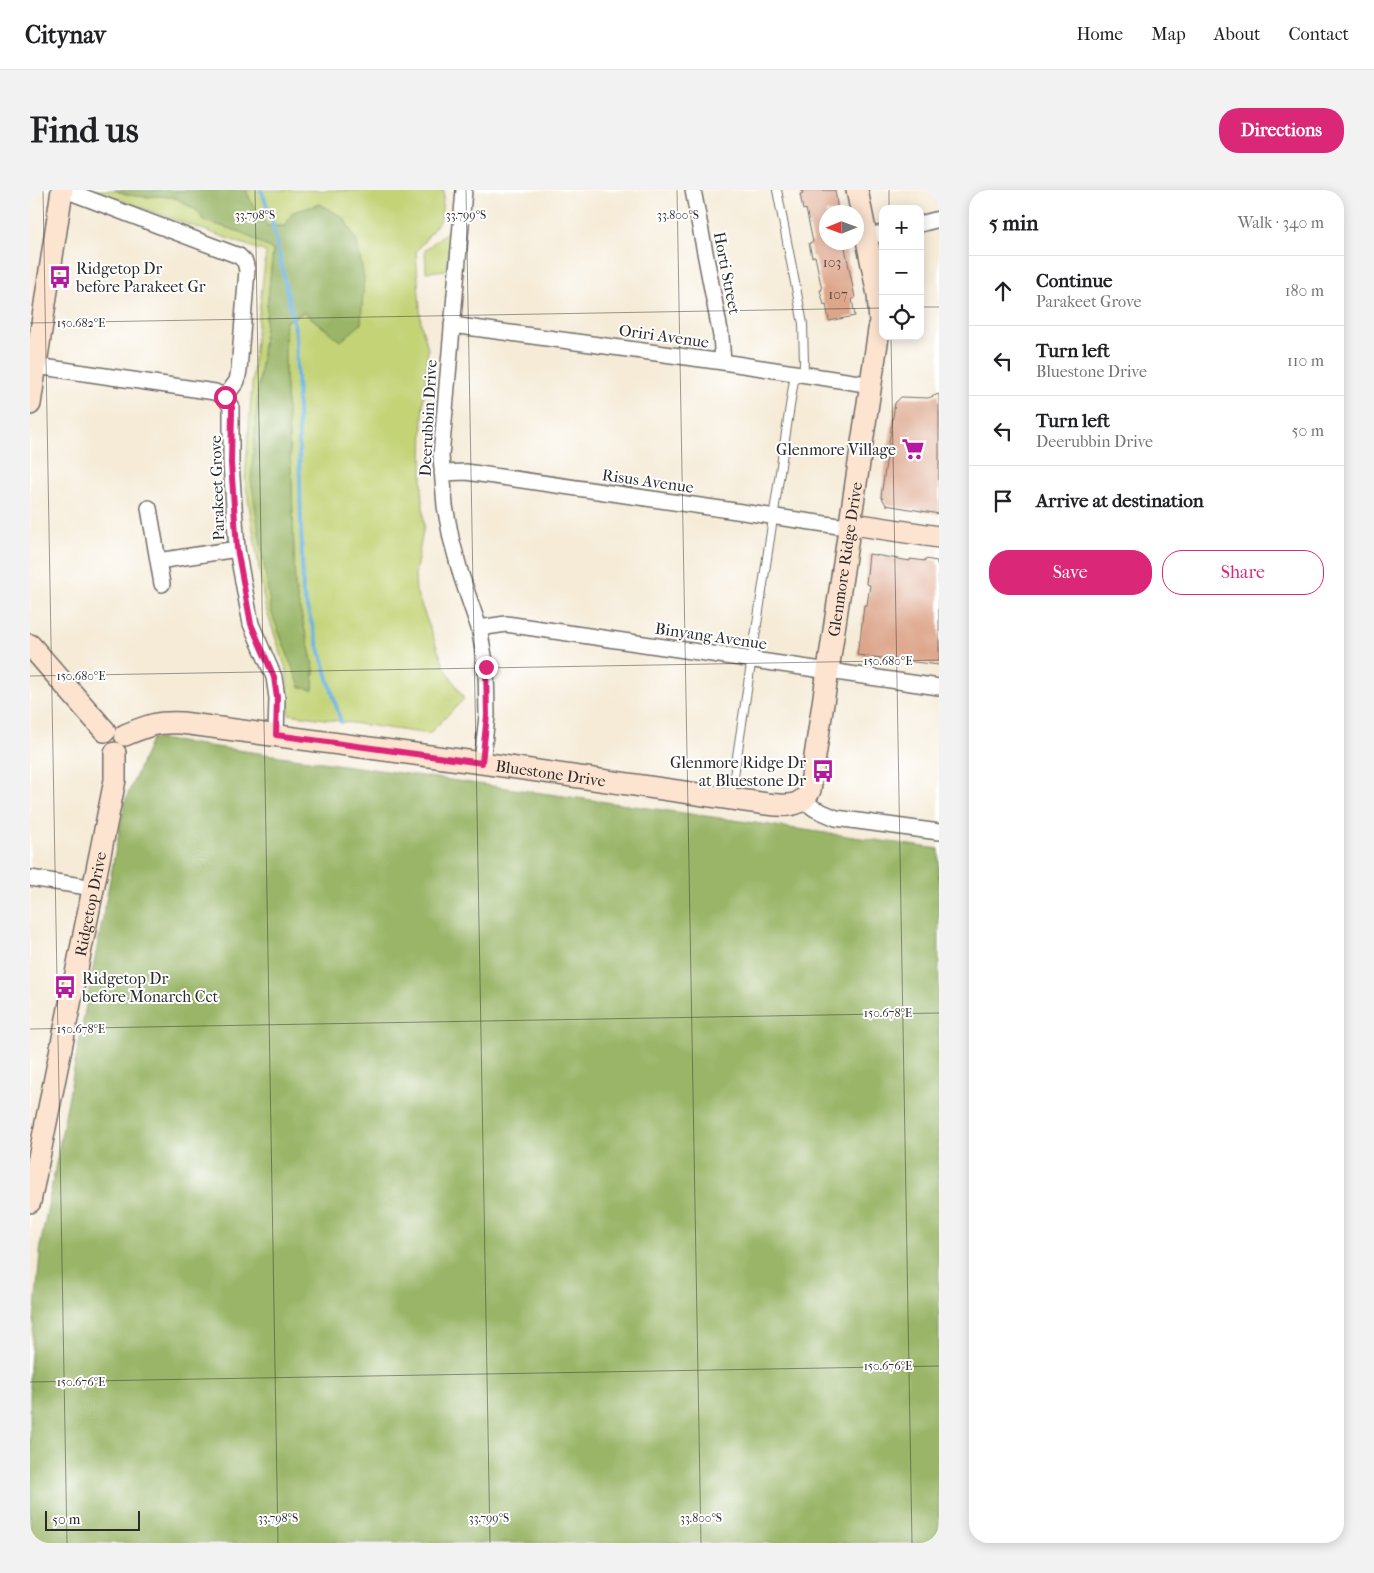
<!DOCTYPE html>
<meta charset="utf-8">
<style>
body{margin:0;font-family:"IM FELL French Canon",serif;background:#f2f2f2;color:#202124}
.controls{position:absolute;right:15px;top:15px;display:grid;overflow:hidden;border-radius:10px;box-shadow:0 2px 12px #0003}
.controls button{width:45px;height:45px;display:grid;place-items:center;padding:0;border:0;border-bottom:1px solid #e0e0e0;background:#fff;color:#202124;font:25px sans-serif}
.compass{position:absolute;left:789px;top:15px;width:45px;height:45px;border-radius:50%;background:#fff;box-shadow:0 2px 12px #0003;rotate:269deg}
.scale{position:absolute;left:15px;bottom:12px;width:95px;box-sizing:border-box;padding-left:5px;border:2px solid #2b2b2b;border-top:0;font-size:14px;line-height:18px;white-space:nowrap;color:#2b2b2b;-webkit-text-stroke:4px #fff;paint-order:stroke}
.stop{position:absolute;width:15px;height:15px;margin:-11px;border:4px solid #db2777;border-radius:50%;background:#fff}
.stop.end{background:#db2777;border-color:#fff;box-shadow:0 1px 5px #0008}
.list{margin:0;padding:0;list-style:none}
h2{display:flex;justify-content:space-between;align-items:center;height:65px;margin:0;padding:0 20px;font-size:21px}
h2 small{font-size:16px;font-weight:400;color:#757577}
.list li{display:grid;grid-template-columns:32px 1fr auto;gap:15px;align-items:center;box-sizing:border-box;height:70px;padding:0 20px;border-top:1px solid #e0e0e0}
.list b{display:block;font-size:19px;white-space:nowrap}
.list p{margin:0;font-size:16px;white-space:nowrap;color:#757577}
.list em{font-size:16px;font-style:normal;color:#757577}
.actions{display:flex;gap:10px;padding:15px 20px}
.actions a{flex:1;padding:11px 0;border:1px solid #db2777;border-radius:20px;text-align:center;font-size:18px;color:#db2777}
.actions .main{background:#db2777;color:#fff}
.icon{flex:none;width:28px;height:28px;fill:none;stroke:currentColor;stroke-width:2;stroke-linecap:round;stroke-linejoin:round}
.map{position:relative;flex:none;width:909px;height:1353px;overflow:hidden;border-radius:20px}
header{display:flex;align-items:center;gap:30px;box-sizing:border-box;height:70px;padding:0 25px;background:#fff;border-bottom:1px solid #e0e0e0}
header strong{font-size:24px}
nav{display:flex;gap:28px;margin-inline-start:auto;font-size:18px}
.intro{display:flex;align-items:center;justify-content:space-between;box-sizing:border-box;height:120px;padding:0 30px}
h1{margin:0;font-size:35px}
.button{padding:12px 22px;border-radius:20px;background:#db2777;color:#fff;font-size:18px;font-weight:700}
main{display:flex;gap:30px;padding:0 30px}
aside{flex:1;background:#fff;border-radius:20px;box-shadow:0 2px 12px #0003}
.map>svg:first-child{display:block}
.green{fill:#c3d376;stroke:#777f50}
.forest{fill:#9ab567;stroke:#627049}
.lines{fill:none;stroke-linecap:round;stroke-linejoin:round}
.stream{stroke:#66b1df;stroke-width:4}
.building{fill:#dda58a}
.lane-casing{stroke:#726e67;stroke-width:10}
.street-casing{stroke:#726e67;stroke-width:18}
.secondary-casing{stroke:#726e67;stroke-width:24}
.lane{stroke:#fff;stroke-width:8}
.street{stroke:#fff;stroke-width:15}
.secondary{stroke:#fde4d1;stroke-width:21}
.route{stroke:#db2777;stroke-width:6}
.ticks{fill:none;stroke:#2b2b2b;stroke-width:1;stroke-opacity:0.45}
.labels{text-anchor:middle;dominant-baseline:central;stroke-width:4;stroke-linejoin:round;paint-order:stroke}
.number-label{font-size:14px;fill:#584a43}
.poi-label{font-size:16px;fill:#2b2b2b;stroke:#fff;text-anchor:start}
.street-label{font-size:16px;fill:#2b2b2b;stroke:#fff}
.ticks-label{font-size:12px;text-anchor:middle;fill:#2b2b2b;stroke:#fff;stroke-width:4;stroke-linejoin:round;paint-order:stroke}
</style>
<header>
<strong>Citynav</strong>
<nav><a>Home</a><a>Map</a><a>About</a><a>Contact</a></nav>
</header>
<div class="intro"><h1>Find us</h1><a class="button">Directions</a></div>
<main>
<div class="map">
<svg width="909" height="1353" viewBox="0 0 909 1353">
<rect width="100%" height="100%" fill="#fff"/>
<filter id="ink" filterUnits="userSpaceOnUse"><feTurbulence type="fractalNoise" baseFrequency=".02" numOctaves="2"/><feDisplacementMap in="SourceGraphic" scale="10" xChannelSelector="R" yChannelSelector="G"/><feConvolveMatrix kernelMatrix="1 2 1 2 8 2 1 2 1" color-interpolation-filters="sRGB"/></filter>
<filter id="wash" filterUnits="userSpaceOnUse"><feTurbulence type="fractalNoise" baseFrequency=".0096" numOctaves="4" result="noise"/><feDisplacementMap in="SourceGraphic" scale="20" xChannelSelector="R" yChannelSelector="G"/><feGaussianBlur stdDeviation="1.12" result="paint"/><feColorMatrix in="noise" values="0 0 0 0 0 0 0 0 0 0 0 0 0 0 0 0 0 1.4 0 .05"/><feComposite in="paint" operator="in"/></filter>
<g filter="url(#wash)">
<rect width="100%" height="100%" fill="#f5ebd7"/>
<path class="green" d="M62 0H85L98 5 116 7 130 6 146 8 166 20 175 31 211 42 243 60 228 204 241 421 270 497 283 500 284 479 265 398 262 295 255 182V132L274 122 310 151 255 36H237L222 14 216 0H414L411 29 386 62 391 134 398 159 393 215 392 298 394 336 385 385 386 401 414 476 434 509 399 544 259 524 257 482 235 416 215 289 224 168 236 62Z
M421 38 417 80 396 82 395 60Z"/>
<path class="forest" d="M85 0H216L222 14 238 36H255L263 22 290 14 314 28 327 52 334 88 331 134 311 151 274 122 255 132V182L262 295 265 398 284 479 283 500 270 497 241 421 221 290 228 204 243 60 211 42 175 31 166 20 146 8 130 6 116 7 98 5Z
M122 548 909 659V1353H0V1176L11 1052 95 611Z"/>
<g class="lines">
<path class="stream" d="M231 0 241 26 266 144 273 404 311 532"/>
</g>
<g id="blocks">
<path class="building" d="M772 0H805L808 22H796V52H814L825 108 822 109 825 126 799 131 796 114 794 115 790 100H792L785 66 782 67 779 53 783 52 776 19 773 20 770 4H773Z
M909 204V324L856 315 851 306 865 213 871 207 898 208Z
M839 364 880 371V369L895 371V369L907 371V375H909V475L827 465 829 451H830L834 415H837L840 395 836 394Z"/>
</g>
</g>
<g filter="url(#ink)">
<use href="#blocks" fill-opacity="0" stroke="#726e67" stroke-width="1"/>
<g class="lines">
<defs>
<path id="lane" d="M747 0 773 134 774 173 773 184
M701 606 765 183"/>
<path id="street" d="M35 0 209 66 215 72 217 80 209 180 207 191 195 207
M434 0 411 266 415 316 421 348 431 385 449 438 456 477 457 525 452 573
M663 0 691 146 693 172
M890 34 909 29
M836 47 853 43
M422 135 693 172 842 195
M6 176 185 202 195 207 201 217V273L207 359 221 434 244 487 247 508 246 545
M412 283 436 282 809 336H820
M119 318 132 394
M128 371 207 359
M449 438 476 434 909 497
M773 610 785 619 806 628 909 642
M0 688 64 698"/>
<g id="secondary">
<path d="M0 214 32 0"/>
<path d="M820 336 830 335 909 347"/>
<path d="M0 455 75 541"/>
<path id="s1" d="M95 545C119 535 126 532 152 533L452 573 737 614C754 616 772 618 780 600L850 133 848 105 827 0"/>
<path id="s2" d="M0 1012 85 590V563"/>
</g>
</defs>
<use href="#lane" class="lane-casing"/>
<use href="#street" class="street-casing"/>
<use href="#secondary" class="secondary-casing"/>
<use href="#lane" class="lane"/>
<use href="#street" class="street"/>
<use href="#secondary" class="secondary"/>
</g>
</g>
<g class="lines" filter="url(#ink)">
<path class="route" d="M195 207 202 217V223L201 273 207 359 221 434 244 487 247 508 246 545 452 573 457 525 456 477"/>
</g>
<path class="ticks" d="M13 0 37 1353M225 0 248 1353M436 0 460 1353M647 0 671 1353M859 0V19M890 117H909M0 133 853 118M861 146 882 1353M0 486 909 470M0 839 909 823M0 1192 909 1176"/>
<defs>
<symbol id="bus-bare" viewBox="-9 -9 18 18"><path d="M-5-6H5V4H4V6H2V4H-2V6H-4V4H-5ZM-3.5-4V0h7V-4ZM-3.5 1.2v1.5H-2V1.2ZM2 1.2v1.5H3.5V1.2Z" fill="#b5179e" stroke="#fff" stroke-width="2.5" paint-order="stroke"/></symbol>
<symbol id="supermarket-bare" viewBox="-9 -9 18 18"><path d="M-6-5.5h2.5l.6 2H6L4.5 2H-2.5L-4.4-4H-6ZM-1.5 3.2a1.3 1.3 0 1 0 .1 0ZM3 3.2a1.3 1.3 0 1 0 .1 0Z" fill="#b5179e" stroke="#fff" stroke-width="2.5" paint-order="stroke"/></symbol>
</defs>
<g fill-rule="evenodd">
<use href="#bus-bare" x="14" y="71" width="32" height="32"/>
<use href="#supermarket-bare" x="867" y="243" width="32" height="32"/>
<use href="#bus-bare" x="777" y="565" width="32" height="32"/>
<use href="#bus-bare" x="19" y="781" width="32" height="32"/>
</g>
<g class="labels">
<g class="number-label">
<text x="802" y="72">103</text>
<text x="808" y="104">107</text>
</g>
<g class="poi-label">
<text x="46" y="78">Ridgetop Dr<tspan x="46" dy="18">before Parakeet Gr</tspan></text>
<text x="866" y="259" text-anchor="end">Glenmore Village</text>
<text x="776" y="572" text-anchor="end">Glenmore Ridge Dr<tspan x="776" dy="18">at Bluestone Dr</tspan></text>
<text x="52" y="788">Ridgetop Dr<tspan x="52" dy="18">before Monarch Cct</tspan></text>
</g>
<g class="street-label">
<text transform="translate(697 83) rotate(79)">Horti Street</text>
<text transform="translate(634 146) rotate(8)">Oriri Avenue</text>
<text transform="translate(398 228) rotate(-87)">Deerubbin Drive</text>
<text transform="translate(618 291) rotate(8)">Risus Avenue</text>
<text transform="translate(187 298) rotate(-92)">Parakeet Grove</text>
<text stroke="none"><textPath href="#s1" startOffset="932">Glenmore Ridge Drive</textPath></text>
<text transform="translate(681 446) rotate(8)">Binyang Avenue</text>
<text stroke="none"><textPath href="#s1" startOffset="431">Bluestone Drive</textPath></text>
<text stroke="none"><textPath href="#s2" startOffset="304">Ridgetop Drive</textPath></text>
</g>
</g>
<g class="ticks-label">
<text x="225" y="29">33.798°S</text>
<text x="436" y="29">33.799°S</text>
<text x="648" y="29">33.800°S</text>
<text x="51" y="137">150.682°E</text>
<text x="858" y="475">150.680°E</text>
<text x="51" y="490">150.680°E</text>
<text x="858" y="827">150.678°E</text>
<text x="51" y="843">150.678°E</text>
<text x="858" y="1180">150.676°E</text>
<text x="51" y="1196">150.676°E</text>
<text x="248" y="1332">33.798°S</text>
<text x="459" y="1332">33.799°S</text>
<text x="671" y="1332">33.800°S</text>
</g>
</svg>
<div class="controls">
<button>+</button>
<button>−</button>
<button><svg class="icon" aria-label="locate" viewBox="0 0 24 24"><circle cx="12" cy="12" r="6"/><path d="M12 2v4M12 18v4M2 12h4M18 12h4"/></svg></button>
</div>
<svg class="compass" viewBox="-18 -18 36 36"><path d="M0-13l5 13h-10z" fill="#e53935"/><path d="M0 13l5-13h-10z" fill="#757577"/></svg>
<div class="scale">50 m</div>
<div class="stop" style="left:195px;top:207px"></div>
<div class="stop end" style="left:456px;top:477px"></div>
</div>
<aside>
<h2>5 min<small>Walk · 340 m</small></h2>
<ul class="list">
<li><svg class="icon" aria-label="ahead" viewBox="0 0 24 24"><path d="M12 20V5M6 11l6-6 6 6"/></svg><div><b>Continue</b><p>Parakeet Grove</p></div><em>180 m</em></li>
<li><svg class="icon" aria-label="left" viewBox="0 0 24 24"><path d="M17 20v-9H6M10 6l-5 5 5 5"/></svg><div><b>Turn left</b><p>Bluestone Drive</p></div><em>110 m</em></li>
<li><svg class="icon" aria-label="left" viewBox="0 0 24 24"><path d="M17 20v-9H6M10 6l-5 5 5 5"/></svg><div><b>Turn left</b><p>Deerubbin Drive</p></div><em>50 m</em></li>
<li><svg class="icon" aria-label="arrive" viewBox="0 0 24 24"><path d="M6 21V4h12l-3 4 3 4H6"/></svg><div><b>Arrive at destination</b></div></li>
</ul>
<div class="actions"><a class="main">Save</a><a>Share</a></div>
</aside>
</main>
